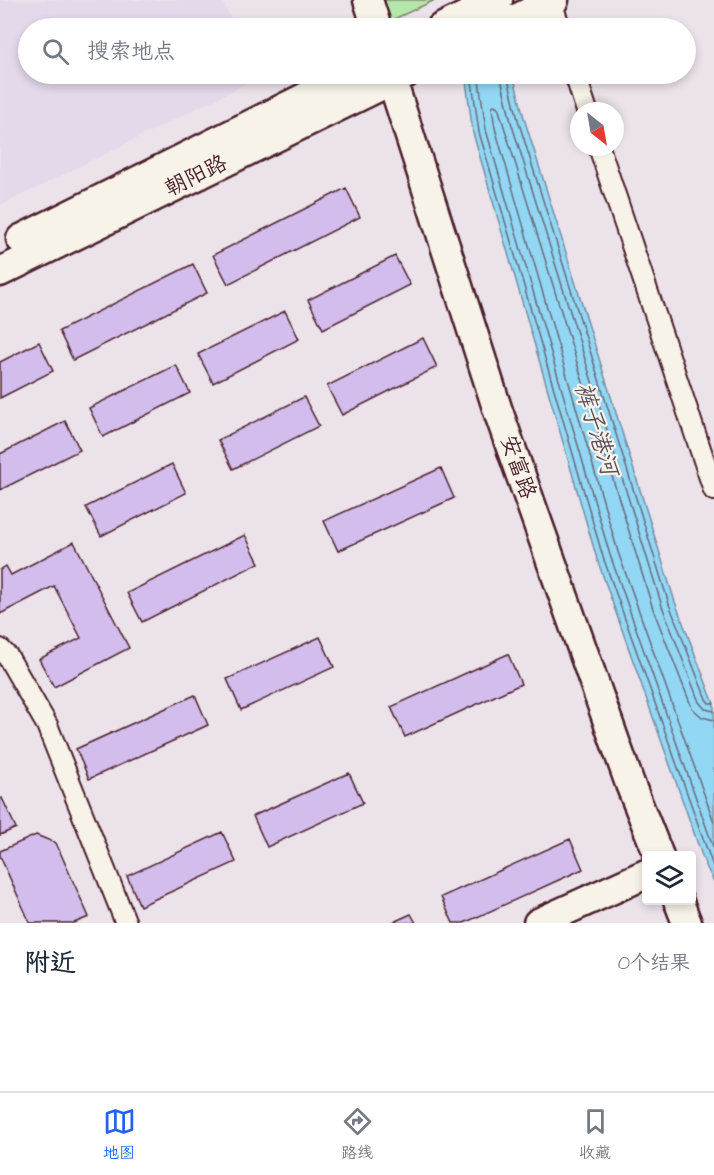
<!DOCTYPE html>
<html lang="zh">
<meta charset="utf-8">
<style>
body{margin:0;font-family:"Architects Daughter","LXGW WenKai TC",sans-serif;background:#f6f6f7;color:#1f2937}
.controls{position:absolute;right:18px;bottom:18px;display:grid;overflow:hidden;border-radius:6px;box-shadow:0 3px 9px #0003}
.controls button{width:54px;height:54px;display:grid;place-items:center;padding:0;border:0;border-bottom:2px solid #e0e1e3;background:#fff;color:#1f2937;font:30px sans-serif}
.compass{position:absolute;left:570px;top:102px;width:54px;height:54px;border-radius:50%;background:#fff;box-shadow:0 3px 9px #0003;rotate:149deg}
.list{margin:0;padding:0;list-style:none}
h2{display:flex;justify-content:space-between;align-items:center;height:78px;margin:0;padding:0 24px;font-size:26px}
h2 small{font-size:20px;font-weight:400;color:#747a83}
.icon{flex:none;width:33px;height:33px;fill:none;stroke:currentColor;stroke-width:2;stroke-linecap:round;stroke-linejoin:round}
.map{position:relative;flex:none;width:714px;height:923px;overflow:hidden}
.search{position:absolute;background:#fff;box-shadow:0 3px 9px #0003;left:18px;right:18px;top:18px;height:66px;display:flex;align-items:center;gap:15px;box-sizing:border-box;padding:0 21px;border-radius:33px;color:#747a83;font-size:22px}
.sheet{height:168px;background:#fff}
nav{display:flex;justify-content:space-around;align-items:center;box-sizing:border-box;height:84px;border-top:2px solid #e0e1e3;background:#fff;font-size:16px;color:#747a83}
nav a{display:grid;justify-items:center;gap:3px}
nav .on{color:#2563eb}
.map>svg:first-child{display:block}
.built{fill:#e4d8eb}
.green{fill:#b4e7a9;stroke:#7f836a;stroke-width:1.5}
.water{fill:#92d8f4;stroke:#758ea4;stroke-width:1.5}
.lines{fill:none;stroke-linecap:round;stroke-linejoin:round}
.shore{stroke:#67697b;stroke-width:1.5}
.building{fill:#d2bded;stroke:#4a1f2b;stroke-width:1.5}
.street-casing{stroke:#4a1f2b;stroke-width:24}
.secondary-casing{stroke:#4a1f2b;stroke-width:33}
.street{stroke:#f7f3e8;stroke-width:20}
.secondary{stroke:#f7f3e8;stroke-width:28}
.labels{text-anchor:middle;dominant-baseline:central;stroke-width:4.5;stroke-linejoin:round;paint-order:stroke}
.street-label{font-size:22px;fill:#4a1f2b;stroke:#f7f3e8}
.water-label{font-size:24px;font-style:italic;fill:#5c4d5d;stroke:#f7f3e8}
</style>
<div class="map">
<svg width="714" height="923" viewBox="0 0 714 923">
<rect width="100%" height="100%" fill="#ece3ea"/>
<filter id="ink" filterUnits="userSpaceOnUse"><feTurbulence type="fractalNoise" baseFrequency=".0167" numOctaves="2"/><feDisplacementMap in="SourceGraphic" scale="12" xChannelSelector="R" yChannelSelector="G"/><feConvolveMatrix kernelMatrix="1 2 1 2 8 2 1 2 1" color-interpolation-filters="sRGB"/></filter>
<g filter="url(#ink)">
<path class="built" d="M0 0H222L236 28H28V74H258L260 77 0 206Z"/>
<path class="green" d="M384 0H435L390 21Z"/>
<path class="water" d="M465 74H513L524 118 675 602 714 704V882L705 864 597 559 473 133Z"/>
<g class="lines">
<path class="shore" d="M471 74 479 132 603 557 714 869
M478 74 486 130 610 555 714 849
M500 74 511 122 662 606 699 702 705 709 714 711
M507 74 518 120 669 604 706 699 709 703H714
M714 720 702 717 692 708 653 609 498 107 494 105 492 108 495 128 618 552 714 822"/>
</g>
<path class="building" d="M346 188 360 217 228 284 213 255Z
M395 256 410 285 323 329 308 300Z
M193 264 207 293 73 360 59 331Z
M285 311 299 339 213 383 198 354Z
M423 338 437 367 342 415 327 386Z
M39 342 53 371 0 398V362Z
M176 365 190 393 103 437 89 408Z
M304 397 319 426 233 469 218 440Z
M65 421 80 450 0 490V454Z
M172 464 186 493 101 536 86 507Z
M441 468 454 498 338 551 324 521Z
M245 535 259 563 142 622 127 593Z
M74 542 129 648 54 687 39 659 81 638 54 586 0 614V570L6 566 11 575Z
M320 637 334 667 241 710 227 679Z
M508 654 521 684 405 737 391 707Z
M195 695 208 725 89 779 76 749Z
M349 773 363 803 267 847 253 816Z
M2 798 16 828 0 835V799Z
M222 832 236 862 140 906 127 876Z
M36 835 56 843 89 917 74 923H30L0 856V851Z
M570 839 583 869 464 923H453L441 897Z
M411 914 416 923H391Z"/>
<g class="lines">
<defs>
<path id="street" d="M551 2 560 28
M575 74 587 111
M599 147 714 490
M0 649 8 657 47 725 126 923"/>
<path id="secondary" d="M368 0 377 28
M441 28 498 0
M498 28 554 0
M390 74 498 411 630 784 659 856
M21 239 352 74
M0 272 405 74
M678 900 687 923
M538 923 646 874"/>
</defs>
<use href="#street" class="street-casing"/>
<use href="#secondary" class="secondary-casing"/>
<use href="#street" class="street"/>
<use href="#secondary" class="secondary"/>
</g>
</g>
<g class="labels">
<g class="street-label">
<text transform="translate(196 176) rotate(-26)">朝阳路</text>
<text transform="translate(518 467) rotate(71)">安富路</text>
</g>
<g class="water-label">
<text transform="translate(596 429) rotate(73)">裤子港河</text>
</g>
</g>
</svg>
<div class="controls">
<button><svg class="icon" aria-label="layers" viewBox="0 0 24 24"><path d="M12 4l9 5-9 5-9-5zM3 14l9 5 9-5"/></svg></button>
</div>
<svg class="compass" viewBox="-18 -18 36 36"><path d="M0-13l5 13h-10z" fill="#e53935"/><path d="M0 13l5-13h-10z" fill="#747a83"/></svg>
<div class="search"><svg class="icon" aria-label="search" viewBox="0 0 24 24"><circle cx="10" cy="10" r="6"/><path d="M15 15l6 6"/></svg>搜索地点</div>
</div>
<section class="sheet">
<h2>附近<small>0个结果</small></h2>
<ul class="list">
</ul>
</section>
<nav>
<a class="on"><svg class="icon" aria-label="map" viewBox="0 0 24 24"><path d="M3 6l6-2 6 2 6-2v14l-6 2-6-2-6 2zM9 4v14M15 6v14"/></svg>地图</a>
<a><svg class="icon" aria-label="directions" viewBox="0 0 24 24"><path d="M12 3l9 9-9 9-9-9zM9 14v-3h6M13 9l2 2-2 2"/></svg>路线</a>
<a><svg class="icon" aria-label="saved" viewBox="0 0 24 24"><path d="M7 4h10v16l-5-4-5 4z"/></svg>收藏</a>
</nav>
